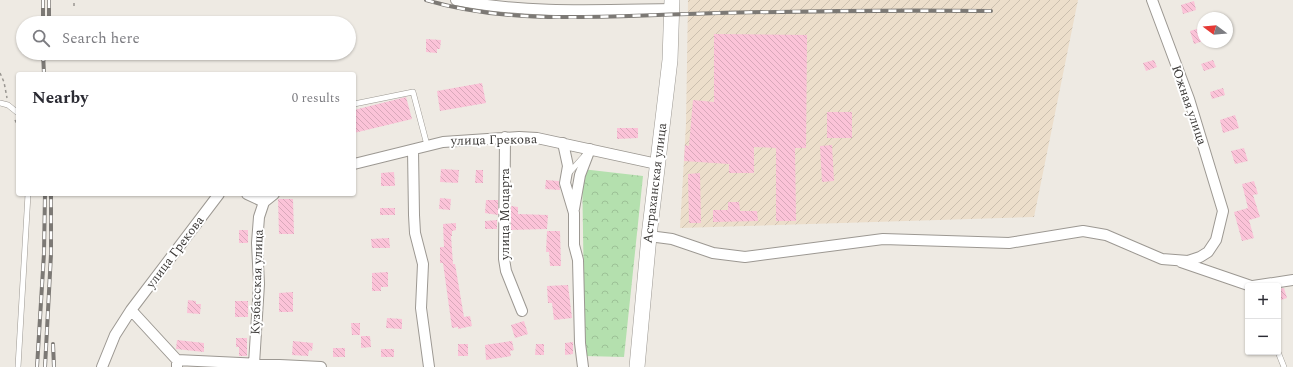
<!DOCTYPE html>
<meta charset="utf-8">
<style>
body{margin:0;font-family:Spectral,serif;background:#f2f2f3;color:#2b2b33}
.controls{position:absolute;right:12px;bottom:12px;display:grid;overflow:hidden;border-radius:4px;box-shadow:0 1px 3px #0004}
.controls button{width:36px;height:36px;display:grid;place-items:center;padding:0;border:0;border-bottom:1px solid #e1e1e2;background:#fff;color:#2b2b33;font:20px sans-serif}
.compass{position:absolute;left:1197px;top:12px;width:36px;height:36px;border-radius:50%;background:#fff;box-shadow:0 1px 3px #0004;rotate:286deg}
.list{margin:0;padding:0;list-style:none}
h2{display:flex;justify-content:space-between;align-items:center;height:52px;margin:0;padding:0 16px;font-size:17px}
h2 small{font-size:13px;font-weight:400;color:#7c7c81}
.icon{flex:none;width:22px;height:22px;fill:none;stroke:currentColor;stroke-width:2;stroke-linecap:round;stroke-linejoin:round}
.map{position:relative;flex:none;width:1293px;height:367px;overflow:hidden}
.search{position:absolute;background:#fff;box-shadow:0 1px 3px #0004;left:16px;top:16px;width:340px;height:44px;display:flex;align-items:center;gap:10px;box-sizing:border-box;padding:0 14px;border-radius:22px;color:#7c7c81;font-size:15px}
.panel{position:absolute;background:#fff;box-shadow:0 1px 3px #0004;left:16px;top:72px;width:340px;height:124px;border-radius:4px}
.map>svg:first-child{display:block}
.industrial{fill:url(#industrial-furrows)}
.park{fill:url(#park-crowns)}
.building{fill:url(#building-back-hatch)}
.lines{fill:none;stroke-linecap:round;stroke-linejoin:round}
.service-casing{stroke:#9c9892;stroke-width:6}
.minor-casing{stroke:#9c9892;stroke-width:12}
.secondary-casing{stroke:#9c9892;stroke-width:16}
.path{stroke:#9a9792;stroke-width:1.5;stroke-dasharray:3 3;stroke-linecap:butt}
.service{stroke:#fff;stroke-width:5}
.minor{stroke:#fff;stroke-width:10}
.secondary{stroke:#fff;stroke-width:15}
.rail-casing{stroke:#7c7975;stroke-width:4}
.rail{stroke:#fff;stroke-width:2.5;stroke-dasharray:8;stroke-linecap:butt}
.labels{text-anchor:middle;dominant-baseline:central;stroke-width:4;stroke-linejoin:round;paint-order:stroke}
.street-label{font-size:13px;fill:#3c3a38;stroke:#fff}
</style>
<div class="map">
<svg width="1293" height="367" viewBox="0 0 1293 367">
<defs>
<pattern id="industrial-furrows" width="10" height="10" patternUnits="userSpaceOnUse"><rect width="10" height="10" fill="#ecdecb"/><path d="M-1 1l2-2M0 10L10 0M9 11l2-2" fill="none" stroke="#cbbfaf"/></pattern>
<pattern id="park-crowns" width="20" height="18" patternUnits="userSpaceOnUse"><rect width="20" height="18" fill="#b4e0ae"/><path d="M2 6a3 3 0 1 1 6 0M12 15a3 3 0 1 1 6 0" fill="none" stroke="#9cc196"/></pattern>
<pattern id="building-back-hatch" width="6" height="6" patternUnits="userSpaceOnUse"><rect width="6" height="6" fill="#fbc3d8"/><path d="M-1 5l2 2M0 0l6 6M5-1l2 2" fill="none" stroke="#d8a8ba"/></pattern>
</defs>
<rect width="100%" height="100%" fill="#eeeae3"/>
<path class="industrial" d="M688 0H1078L1034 217 680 228 686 124Z"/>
<path class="park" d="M582 169 643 176 624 357 585 356Z"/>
<path class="building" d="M1194 1 1196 10 1183 14 1181 5Z
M1203 27V41L1194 44 1190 31Z
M714 34 807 35 806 148H795L796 221H776V148L754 147V173H729V164L684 161 685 145 689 146 693 100 714 102Z
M426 39 441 40 440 49H437V53L426 52Z
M1154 60 1157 67 1146 71 1143 63Z
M1213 60 1216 67 1204 71 1201 64Z
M482 83 486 103 440 111 437 91Z
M1223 88 1225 95 1212 99 1210 92Z
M406 97 412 119 354 133V110Z
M827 112H852V138H827Z
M1235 115 1239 128 1223 133 1220 120Z
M617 128H638V138L617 139Z
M832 145 834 181 822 182 820 146Z
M1244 148 1248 161 1235 164 1231 151Z
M441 169 459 170 458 183 440 182Z
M476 170H483V183H475Z
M394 172 395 186H381V173Z
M700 173 701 223H689L688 174Z
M546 180 559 181 560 190 545 189Z
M1254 181 1258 194 1253 195 1260 217 1249 220 1254 238 1242 241 1234 212 1248 208 1242 184Z
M440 198 451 199 450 210 439 209Z
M278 199H293L294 234H279Z
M486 200H498V215L485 213Z
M728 202H739L740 211H757L758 221 713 222V210H728Z
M511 206 518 207V214L548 215 547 229 511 230Z
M380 208H395V215H380Z
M497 220V229H485V221Z
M456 223V230L452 231V236H451L453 264H455L464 317 470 316 472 326 458 329V327L452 328 443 263H440V247H444L443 224Z
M239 230H248V243H239Z
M547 231H560L561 266H550L549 252H546Z
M389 238 390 248H372L371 239Z
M388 272V287H381V291H372V273Z
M568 285 572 318 554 320 552 303H548L547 286Z
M1284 288 1287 298 1278 301V289Z
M293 292V312H279V293Z
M188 300 196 301V304H201L200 314 187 313Z
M235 301H248V317H235Z
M387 318 402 319V329L386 328Z
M524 321 528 334 515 338 511 325Z
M351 323H360V335H352Z
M361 336H370L371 347 361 348Z
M236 338H247V356H239V347H236Z
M177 340 204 343V352L176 349Z
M293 341 313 343 312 351 309 350 308 356 292 355Z
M512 341 514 350 510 351 511 356 486 360 485 345Z
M573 342V354L565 355V343Z
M458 344H468V356H458Z
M536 344H544V355H535Z
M333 348H345V357H333Z
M381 349H394V357H381Z"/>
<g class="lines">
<defs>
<path id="service" d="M0 103 8 105 18 113
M354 104 413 92 427 145
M569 173 585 155
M1278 352 1284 367
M18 367 28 194"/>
<path id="minor" d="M456 0C527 14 600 10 673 9
M505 137 504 259 506 271 522 311
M563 143 568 166 565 183 574 213V245L578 260 580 343 583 367
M413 150 414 215 415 233 423 264 421 308 429 367
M354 164 443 142 519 137 537 138 657 164
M247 194 264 202
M574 209 580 175 590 149
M649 236 672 239 713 253 745 257 883 239 1009 243 1083 231 1106 235 1162 259 1188 261 1200 257 1208 252 1216 240 1223 211 1189 99 1152 0
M1181 262 1251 286
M1253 286 1293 280
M131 310 177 360V367
M177 360 321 367
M254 364 259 284 257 243 259 217 264 202 274 194
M102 367 115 335 131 310 219 194"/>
<path id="secondary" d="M637 367 649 236 670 60 672 0"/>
</defs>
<use href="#service" class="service-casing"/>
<use href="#minor" class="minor-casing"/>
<use href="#secondary" class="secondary-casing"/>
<path class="path" d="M74 6V0
M0 73 4 82 7 98
M15 120 18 126"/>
<use href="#service" class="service"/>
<use href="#minor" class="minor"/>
<use href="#secondary" class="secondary"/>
<defs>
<path id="rail" d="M43 0V23
M49 0V23
M426 0C510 25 601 16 688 14 789 11 890 10 991 11
M43 53 44 74
M53 344 54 367
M37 367 44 253 45 194
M45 367 51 254V194"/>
</defs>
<use href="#rail" class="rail-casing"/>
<use href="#rail" class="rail"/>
</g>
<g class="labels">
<g class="street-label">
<text transform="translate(1189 105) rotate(71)">Южная улица</text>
<text transform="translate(494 140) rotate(-1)">улица Грекова</text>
<text transform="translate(655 183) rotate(-83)">Астраханская улица</text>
<text transform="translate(505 214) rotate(-90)">улица Моцарта</text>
<text transform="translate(175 252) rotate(-53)">улица Грекова</text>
<text transform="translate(257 282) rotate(-88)">Кузбасская улица</text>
</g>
</g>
</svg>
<div class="controls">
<button>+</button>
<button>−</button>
</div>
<svg class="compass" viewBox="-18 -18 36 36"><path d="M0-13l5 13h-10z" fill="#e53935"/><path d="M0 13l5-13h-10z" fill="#7c7c81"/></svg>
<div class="search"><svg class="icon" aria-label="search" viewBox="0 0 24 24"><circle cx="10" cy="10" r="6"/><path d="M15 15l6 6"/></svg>Search here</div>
<section class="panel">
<h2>Nearby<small>0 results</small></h2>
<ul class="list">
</ul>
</section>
</div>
